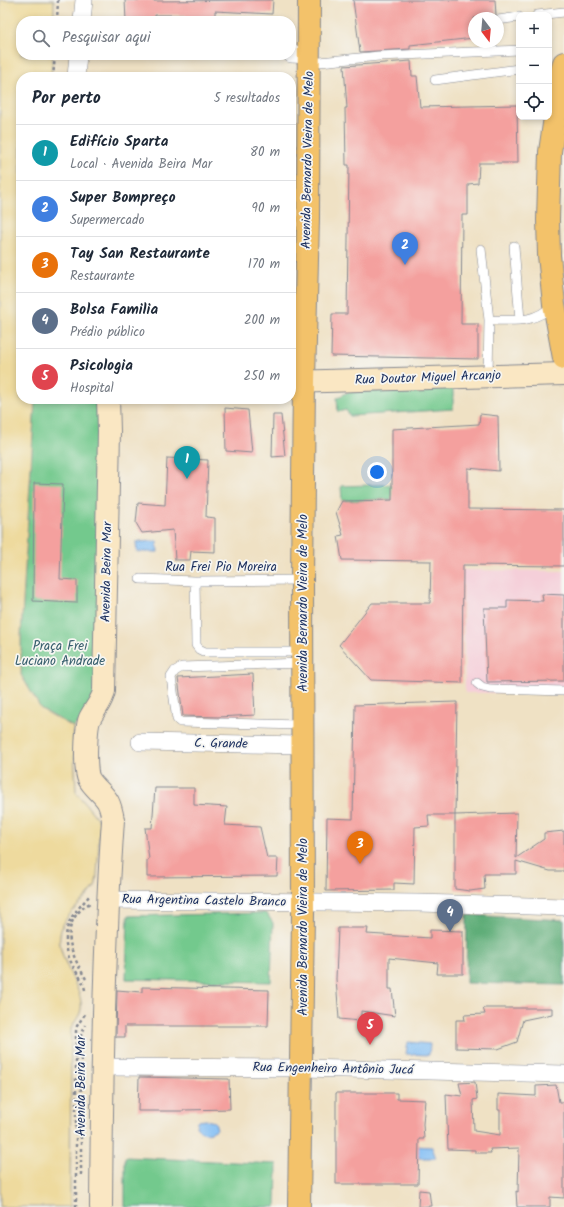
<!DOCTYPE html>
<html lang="pt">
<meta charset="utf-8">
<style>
body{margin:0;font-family:Kalam,sans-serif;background:#f6f6f7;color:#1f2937}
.controls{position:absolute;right:12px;top:12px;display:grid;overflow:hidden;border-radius:8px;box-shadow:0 2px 6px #0003}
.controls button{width:36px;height:36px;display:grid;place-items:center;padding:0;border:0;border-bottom:1px solid #e0e1e3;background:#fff;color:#1f2937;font:20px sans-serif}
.compass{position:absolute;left:468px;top:12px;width:36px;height:36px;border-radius:50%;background:#fff;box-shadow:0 2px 6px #0003;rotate:164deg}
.you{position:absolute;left:377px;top:472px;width:14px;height:14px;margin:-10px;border:3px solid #fff;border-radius:50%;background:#1a73e8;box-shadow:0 0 0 6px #1a73e833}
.badge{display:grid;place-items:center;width:26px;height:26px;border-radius:50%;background:#b5179e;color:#fff;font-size:13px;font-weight:700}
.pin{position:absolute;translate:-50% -33px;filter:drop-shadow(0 1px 2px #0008)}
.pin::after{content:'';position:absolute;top:21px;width:14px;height:12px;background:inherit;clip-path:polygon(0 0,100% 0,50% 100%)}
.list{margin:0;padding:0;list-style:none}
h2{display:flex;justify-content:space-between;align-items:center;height:52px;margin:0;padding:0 16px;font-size:17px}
h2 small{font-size:13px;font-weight:400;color:#747a83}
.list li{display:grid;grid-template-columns:26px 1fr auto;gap:12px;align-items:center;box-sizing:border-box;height:56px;padding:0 16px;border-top:1px solid #e0e1e3}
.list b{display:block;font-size:15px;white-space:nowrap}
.list p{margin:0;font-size:13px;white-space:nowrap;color:#747a83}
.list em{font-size:13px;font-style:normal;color:#747a83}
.icon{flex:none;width:22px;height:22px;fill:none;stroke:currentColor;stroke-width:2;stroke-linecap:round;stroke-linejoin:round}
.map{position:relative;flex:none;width:564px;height:1207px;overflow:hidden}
.search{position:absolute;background:#fff;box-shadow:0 2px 6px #0003;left:16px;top:16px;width:280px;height:44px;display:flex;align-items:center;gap:10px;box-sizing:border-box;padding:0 14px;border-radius:16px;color:#747a83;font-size:15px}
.panel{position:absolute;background:#fff;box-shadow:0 2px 6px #0003;left:16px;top:72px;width:280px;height:332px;border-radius:16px}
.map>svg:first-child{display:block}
.built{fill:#f5cfd9}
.green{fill:#73c98d;stroke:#477c76}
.forest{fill:#5ead78;stroke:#3c6e6b}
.sand{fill:#eeda9e;stroke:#84847e}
.water{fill:#81bdf4;stroke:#4e76a9}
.building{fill:#f4a09e}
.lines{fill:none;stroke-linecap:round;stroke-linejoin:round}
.service-casing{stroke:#858891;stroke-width:10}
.minor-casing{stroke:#858891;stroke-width:18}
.secondary-casing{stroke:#858891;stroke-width:24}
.primary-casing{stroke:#858891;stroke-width:24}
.path{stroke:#858891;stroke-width:2.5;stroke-dasharray:3 3;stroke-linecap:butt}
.service{stroke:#fff;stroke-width:9}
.minor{stroke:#fff;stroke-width:17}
.secondary{stroke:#fae7c3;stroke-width:22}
.primary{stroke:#f3c26a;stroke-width:22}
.labels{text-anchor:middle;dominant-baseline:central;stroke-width:3.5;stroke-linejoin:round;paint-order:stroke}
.street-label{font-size:13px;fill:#1b2f5e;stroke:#f6f6f2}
.park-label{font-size:13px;fill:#355d6c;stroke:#f6f6f2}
</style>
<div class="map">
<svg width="564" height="1207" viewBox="0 0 564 1207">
<rect width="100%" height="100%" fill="#f6f6f2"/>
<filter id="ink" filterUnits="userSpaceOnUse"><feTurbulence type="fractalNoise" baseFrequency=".025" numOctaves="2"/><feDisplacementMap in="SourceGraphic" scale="8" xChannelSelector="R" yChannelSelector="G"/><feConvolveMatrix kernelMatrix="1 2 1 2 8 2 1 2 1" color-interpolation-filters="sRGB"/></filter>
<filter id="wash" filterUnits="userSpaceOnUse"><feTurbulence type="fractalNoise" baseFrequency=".012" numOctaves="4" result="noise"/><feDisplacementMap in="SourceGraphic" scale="16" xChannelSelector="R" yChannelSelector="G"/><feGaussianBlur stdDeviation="0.9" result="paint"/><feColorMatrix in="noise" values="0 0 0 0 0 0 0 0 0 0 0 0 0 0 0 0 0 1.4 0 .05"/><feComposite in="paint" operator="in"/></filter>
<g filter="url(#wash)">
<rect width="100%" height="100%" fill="#efe1c4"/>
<path class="built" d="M463 570 564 571V692L465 693Z"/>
<path class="green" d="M453 388V409L350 416 346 410 338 412 337 398 348 392Z
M35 399H103L98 697 82 719 73 727 41 709 21 675V635Z
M397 484 398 499 342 501 341 486Z
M264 913 267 914 273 923 271 982 126 979 128 916Z
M125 1157 277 1164 276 1207H125Z"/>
<path class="forest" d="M467 915 564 920V985L466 983Z"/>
<path class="sand" d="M0 0H54V21H21V55H53L51 77H21V399H35L21 635V675L41 709 73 727 76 792 100 822C99 832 98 881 95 886 85 903 63 913 60 935 56 960 88 993 80 1013 78 1018 74 1023 71 1028L70 1207H0Z"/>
<path class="water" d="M157 541 158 552H137L136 542Z
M408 1042 430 1044 429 1055 406 1054Z
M206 1120 215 1122 217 1129C209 1134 203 1135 196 1127L197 1121Z
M415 1146 432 1147 436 1158H419L415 1154Z"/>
<g id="blocks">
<path class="building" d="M125 0H154V1L273 0 272 14 215 11V21H185L186 15H155V20L126 21Z
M353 0H495L496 15 492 18H474V38L410 45V49L360 52Z
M411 61 412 76H417L420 107 517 105 518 163H479L478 183 468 184V215H462L461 324H478V359L331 356 332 314H347L349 165H346L345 108H347L344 66Z
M225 408 248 410 252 453 226 451Z
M480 414 498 416 499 471 468 468V509L564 510V566L463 565 462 683 371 680 339 645 372 603H430L431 561 342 560 338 536 343 535 336 512 342 501 392 500V429L479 424Z
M273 415H281L285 456 272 457Z
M167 458 208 460 206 517 215 518V552L191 551 190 560H175L173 530 142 533 136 523 138 503 165 505Z
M34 483 63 484 60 579 77 580V603L33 601Z
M542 594 564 595V681L487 682 484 608H507V600L543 601Z
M253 674 255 715 218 717 183 716 178 678Z
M457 702 455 815 517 813 516 858 544 839V833L564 831V871H550L516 861V874H484L485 889 470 891 455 889V815H428L429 826 415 827 414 884 394 883V890L326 891 327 818 353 819 355 705Z
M155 788H194V805L227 807 225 825 260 827 267 858H278L277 876 147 877V860L149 859 145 828H152Z
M338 928H368L367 934 430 938V930L463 931V974H437L438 963 389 958V989H392L395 1016 361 1011V1021L339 1019 336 979Z
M142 987 269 990 268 1026H125V1037H116L117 990 142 992Z
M483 1008H552V1014L523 1020 517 1042 498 1049 456 1048V1020H465L464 1015 485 1014Z
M139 1077 229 1079 230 1109 184 1110V1111H138Z
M475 1082 477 1099 473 1100 474 1131 500 1135V1110H498V1094L536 1096V1086L556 1085 559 1102H564V1198L550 1197V1207H517L516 1191 518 1192 519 1148 490 1149 491 1153H475V1150L448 1149 446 1094 462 1096 459 1083Z
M336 1093H397V1099L425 1100 423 1124 424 1139H419L418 1184H336Z
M419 1190 429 1191 431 1206 418 1207Z"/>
</g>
</g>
<g filter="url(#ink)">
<use href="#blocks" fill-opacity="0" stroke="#858891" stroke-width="1"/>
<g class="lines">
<defs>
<path id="service" d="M537 15 564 12
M498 20 519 17
M310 63 379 56 519 50
M435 80 519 69
M514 246 520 320
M481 249 489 320C514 320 534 324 553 305
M488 376 489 320
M140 579 195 581 302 580
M195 581 196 645 199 649 205 652H303
M477 683 482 687 490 689 564 691
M302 725 180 722 177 719 176 713 171 677 175 671 182 667 303 663"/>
<path id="minor" d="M82 21 84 0
M291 54 310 55
M76 77 78 55
M291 218H308
M140 742 303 745
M108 900 418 903 564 907
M103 1067 302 1068 564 1074"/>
<path id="secondary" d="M291 382 564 374
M101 1207C102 1078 104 949 113 820 112 814 111 808 108 802 103 793 94 788 89 779 84 771 86 726 90 718 95 708 102 702 104 691L109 431 108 399"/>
<path id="primary" d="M564 63 561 75 550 152 548 220 549 255 554 304 564 358
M299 1207 303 913 302 580 304 381 308 218 309 0"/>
</defs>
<use href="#service" class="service-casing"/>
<use href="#minor" class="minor-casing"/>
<use href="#secondary" class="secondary-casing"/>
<use href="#primary" class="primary-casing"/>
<path class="path" d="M57 21 58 0
M53 77 55 55
M86 979C70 953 57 923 90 903
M85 990C83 979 75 972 71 962 68 957 67 950 66 944 65 919 75 913 90 895
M81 1175V1033L85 1025
M76 1207V1031L77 1026 85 1014"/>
<use href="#service" class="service"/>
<use href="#minor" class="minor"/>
<use href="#secondary" class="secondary"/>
<use href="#primary" class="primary"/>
</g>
</g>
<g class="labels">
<g class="street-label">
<text transform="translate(308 160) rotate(-89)">Avenida Bernardo Vieira de Melo</text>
<text transform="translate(428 378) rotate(-2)">Rua Doutor Miguel Arcanjo</text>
<text x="221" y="567">Rua Frei Pio Moreira</text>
<text transform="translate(107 572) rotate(-89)">Avenida Beira Mar</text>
<text transform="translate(303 603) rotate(-90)">Avenida Bernardo Vieira de Melo</text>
<text transform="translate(221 744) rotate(1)">C. Grande</text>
<text transform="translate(204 901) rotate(1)">Rua Argentina Castelo Branco</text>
<text transform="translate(303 927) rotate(-90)">Avenida Bernardo Vieira de Melo</text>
<text transform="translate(333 1069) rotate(1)">Rua Engenheiro Antônio Jucá</text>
<text transform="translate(81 1086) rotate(-90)">Avenida Beira Mar</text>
</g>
<g class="park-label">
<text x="60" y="646">Praça Frei<tspan x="60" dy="15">Luciano Andrade</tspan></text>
</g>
</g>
</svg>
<div class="controls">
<button>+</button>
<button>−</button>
<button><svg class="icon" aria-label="locate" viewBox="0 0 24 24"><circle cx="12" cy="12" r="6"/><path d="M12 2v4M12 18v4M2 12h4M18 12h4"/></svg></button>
</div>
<svg class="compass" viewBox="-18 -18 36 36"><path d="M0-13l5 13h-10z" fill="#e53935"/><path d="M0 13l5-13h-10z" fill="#747a83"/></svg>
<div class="you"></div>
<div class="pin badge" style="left:187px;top:479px;background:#0f9aa8">1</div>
<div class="pin badge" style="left:405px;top:265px;background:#3f7fe0">2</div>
<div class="pin badge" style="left:360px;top:864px;background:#e8710a">3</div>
<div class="pin badge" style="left:450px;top:932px;background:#5c6f8a">4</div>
<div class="pin badge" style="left:370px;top:1045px;background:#e0444e">5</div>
<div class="search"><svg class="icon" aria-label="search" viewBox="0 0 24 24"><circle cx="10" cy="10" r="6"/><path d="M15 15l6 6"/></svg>Pesquisar aqui</div>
<section class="panel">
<h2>Por perto<small>5 resultados</small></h2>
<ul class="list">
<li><span class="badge" style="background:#0f9aa8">1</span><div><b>Edifício Sparta</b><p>Local · Avenida Beira Mar</p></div><em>80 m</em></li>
<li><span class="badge" style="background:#3f7fe0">2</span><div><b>Super Bompreço</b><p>Supermercado</p></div><em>90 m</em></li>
<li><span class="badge" style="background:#e8710a">3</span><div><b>Tay San Restaurante</b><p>Restaurante</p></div><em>170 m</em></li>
<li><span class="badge" style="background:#5c6f8a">4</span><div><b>Bolsa Familia</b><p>Prédio público</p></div><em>200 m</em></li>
<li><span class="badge" style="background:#e0444e">5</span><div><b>Psicologia</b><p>Hospital</p></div><em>250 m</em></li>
</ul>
</section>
</div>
